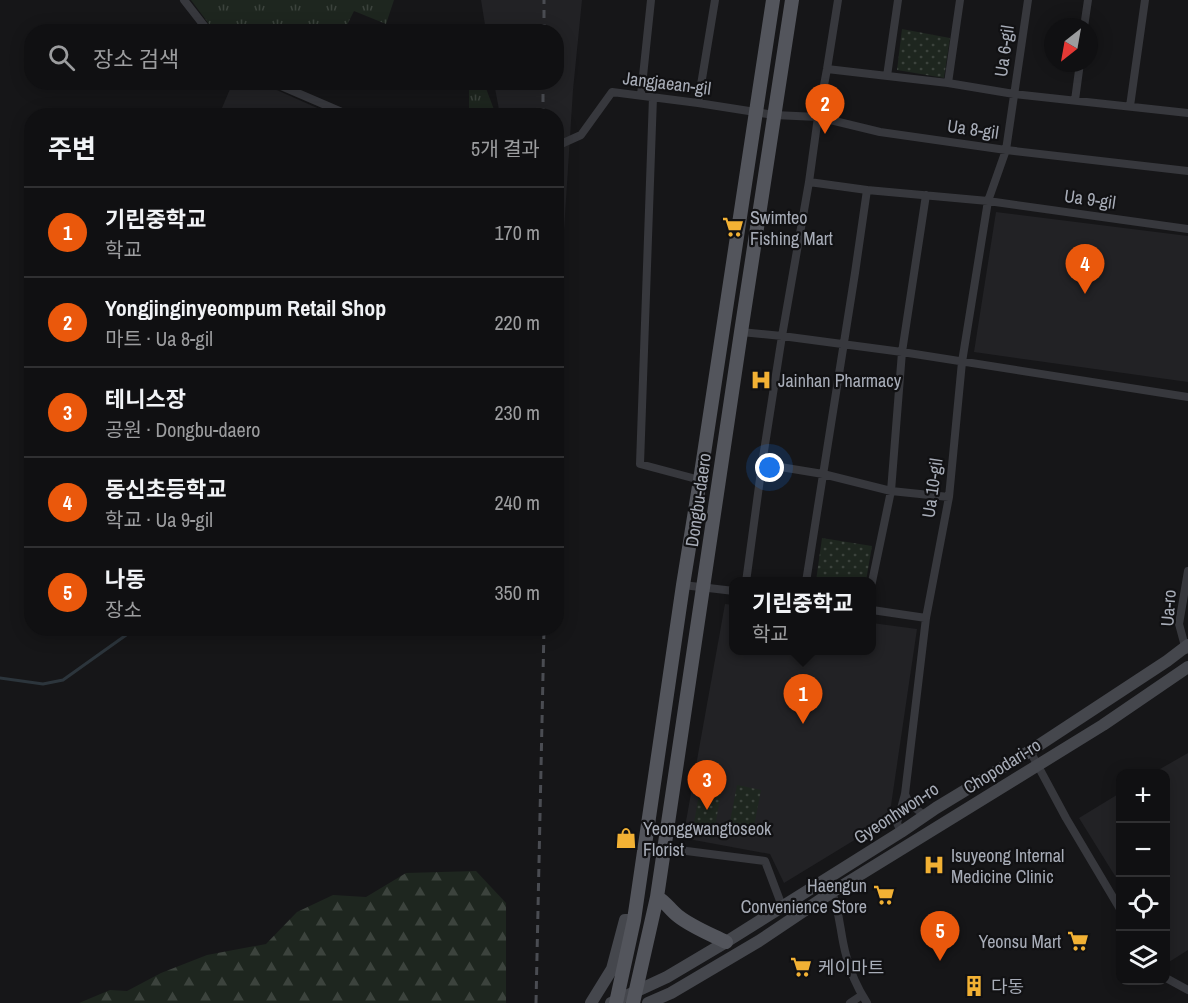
<!DOCTYPE html>
<html lang="ko">
<meta charset="utf-8">
<style>
body{margin:0;font-family:"Archivo Narrow","Noto Sans KR",sans-serif;background:#1e1e20;color:#f1f3f6}
.controls{position:absolute;right:18px;bottom:18px;display:grid;overflow:hidden;border-radius:12px;box-shadow:0 3px 15px #0003}
.controls button{width:54px;height:54px;display:grid;place-items:center;padding:0;border:0;border-bottom:2px solid #303032;background:#101012;color:#f1f3f6;font:30px sans-serif}
.compass{position:absolute;left:1044px;top:18px;width:54px;height:54px;border-radius:50%;background:#101012;box-shadow:0 3px 15px #0003;rotate:211deg}
.you{position:absolute;left:770px;top:468px;width:21px;height:21px;margin:-15px;border:4px solid #fff;border-radius:50%;background:#1a73e8;box-shadow:0 0 0 9px #1a73e833}
.badge{display:grid;place-items:center;width:39px;height:39px;border-radius:50%;background:#ea580c;color:#fff;font-size:20px;font-weight:700}
.pin{position:absolute;translate:-50% -50px;filter:drop-shadow(0 2px 3px #0008)}
.pin::after{content:'';position:absolute;top:32px;width:21px;height:18px;background:inherit;clip-path:polygon(0 0,100% 0,50% 100%)}
.popup{position:absolute;left:729px;top:577px;width:147px;height:78px;box-sizing:border-box;display:grid;place-content:center;border-radius:12px;background:#101012;filter:drop-shadow(0 2px 4px #0005);font-size:20px;white-space:nowrap;color:#9c9d9f}
.popup b{font-size:22px;color:#f1f3f6}
.popup::after{content:'';position:absolute;left:50%;top:100%;margin-left:-12px;border:12px solid transparent;border-top-color:#101012}
.list{margin:0;padding:0;list-style:none}
h2{display:flex;justify-content:space-between;align-items:center;height:78px;margin:0;padding:0 24px;font-size:26px}
h2 small{font-size:20px;font-weight:400;color:#9c9d9f}
.list li{display:grid;grid-template-columns:39px 1fr auto;gap:18px;align-items:center;box-sizing:border-box;height:90px;padding:0 24px;border-top:2px solid #303032}
.list b{display:block;font-size:22px;white-space:nowrap}
.list p{margin:0;font-size:20px;white-space:nowrap;color:#9c9d9f}
.list em{font-size:20px;font-style:normal;color:#9c9d9f}
.icon{flex:none;width:33px;height:33px;fill:none;stroke:currentColor;stroke-width:2;stroke-linecap:round;stroke-linejoin:round}
.map{position:relative;flex:none;width:1188px;height:1003px;overflow:hidden}
.search{position:absolute;background:#101012;box-shadow:0 3px 15px #0003;left:24px;top:24px;width:540px;height:66px;display:flex;align-items:center;gap:15px;box-sizing:border-box;padding:0 21px;border-radius:24px;color:#9c9d9f;font-size:22px}
.panel{position:absolute;background:#101012;box-shadow:0 3px 15px #0003;left:24px;top:108px;width:540px;height:528px;border-radius:24px}
.map>svg:first-child{display:block}
.built{fill:#222225}
.grass{fill:url(#grass-tufts)}
.forest{fill:url(#forest-firs)}
.park{fill:url(#park-dots)}
.lines{fill:none;stroke-linecap:round;stroke-linejoin:round}
.stream{stroke:#2c353c;stroke-width:3}
.street{stroke:#37383d;stroke-width:8}
.secondary{stroke:#45474d;stroke-width:12}
.primary{stroke:#53555c;stroke-width:14}
.rail{stroke:#4a4c52;stroke-width:3;stroke-dasharray:8 6;stroke-linecap:butt}
.labels{text-anchor:middle;dominant-baseline:central;stroke-width:4.5;stroke-linejoin:round;paint-order:stroke}
.street-label{font-size:18px;fill:#a8adb8;stroke:#111113}
.poi-label{font-size:18px;fill:#a8adb8;stroke:#111113;text-anchor:start}
</style>
<div class="map">
<svg width="1188" height="1003" viewBox="0 0 1188 1003">
<defs>
<pattern id="grass-tufts" width="24" height="20" patternUnits="userSpaceOnUse" patternTransform="scale(1.5)"><rect width="24" height="20" fill="#1e261f"/><path d="M3 7l-1-3M5 7V3M7 7l1-3M15 17l-1-3M17 17v-4M19 17l1-3" fill="none" stroke="#3c433d"/></pattern>
<pattern id="forest-firs" width="22" height="20" patternUnits="userSpaceOnUse" patternTransform="scale(1.5)"><rect width="22" height="20" fill="#1e261f"/><path d="M5 1l3.5 6h-7zM16 11l3.5 6h-7z" fill="#3c433d"/></pattern>
<pattern id="park-dots" width="8" height="8" patternUnits="userSpaceOnUse" patternTransform="scale(1.5)"><rect width="8" height="8" fill="#1e261f"/><path d="M2 2h.1M6 6h.1" fill="none" stroke="#3c433d" stroke-width="1.8" stroke-linecap="round"/></pattern>
</defs>
<rect width="100%" height="100%" fill="#161618"/>
<path class="built" d="M481 0H582L573 90 557 340 556 116 500 115 494 83 556 82V32L486 31Z
M233 82 261 83 333 115H219Z
M996 212 1188 236V382L974 352Z
M725 604 734 605V650H872V623L917 629 889 819 784 883 770 854 683 838Z
M1188 753V950L1169 962 1166 957V774L1153 773Z
M1120 793V884L1079 818Z"/>
<path class="grass" d="M191 0H394L386 24 354 11 347 25 342 24 338 31 215 32Z
M469 83H484L496 115H469Z"/>
<path class="forest" d="M476 871 506 903V1003H79L110 990 127 991 161 973 207 955 266 944 297 912 333 895 366 897 406 873Z"/>
<path class="park" d="M902 29 950 38 944 78 897 70Z
M822 538 872 546 866 581H816Z
M701 783 722 787 713 838 692 834Z
M737 785 761 790 753 832 729 827Z"/>
<g class="lines">
<path class="stream" d="M0 678 43 684 63 680 136 628"/>
<path class="street" d="M184 0 209 32
M1084 27 1088 0
M827 69 948 83 1014 94 1188 113
M887 76 898 0
M272 82 351 116
M948 83 960 0
M641 95 651 0
M653 97 640 464 700 480
M1075 100 1080 63
M698 103 715 0
M1130 106 1145 0
M561 144 581 135 612 92 698 103 774 115 818 117 880 132 1006 150 1188 171
M809 182 867 190 988 201 1188 229
M741 332 782 336 902 352 1188 397
M762 464 823 474 891 491 949 497
M746 582 762 464 782 336 809 182 818 117 827 69 838 0
M806 582 855 273 867 190
M872 582 891 491 902 352 926 195
M683 585 734 591
M872 610 926 618
M1186 650 1179 624 1188 571
M1030 751 1066 818 1120 909
M905 794 909 803 925 816
M901 832 897 823 905 794 926 618 949 497 962 362 988 201 1006 150 1028 0
M663 848 765 861 782 906
M831 890C840 910 840 934 846 955 850 971 858 989 867 1003
M1166 978 1188 990
M850 1003 862 995"/>
<path class="secondary" d="M591 1003 612 969 625 920H634
M611 1003 667 977 726 942 901 832 936 808 1030 751 1167 661 1188 645
M648 1003 671 993 759 941 832 892 1103 725 1188 667"/>
<path class="primary" d="M657 897C666 902 670 910 678 916 692 927 710 934 726 942
M616 1003 634 920 683 585 700 480 773 0
M633 1003 657 897 741 332 792 0"/>
<path class="rail" d="M544 32V0
M543 116V82
M536 1003 544 628"/>
</g>
<defs>
<symbol id="supermarket-bare" viewBox="-9 -9 18 18"><path d="M-6-5.5h2.5l.6 2H6L4.5 2H-2.5L-4.4-4H-6ZM-1.5 3.2a1.3 1.3 0 1 0 .1 0ZM3 3.2a1.3 1.3 0 1 0 .1 0Z" fill="#f2b134" stroke="#111113" stroke-width="2.5" paint-order="stroke"/></symbol>
<symbol id="hospital-bare" viewBox="-9 -9 18 18"><path d="M-5-5h3v3.5h4V-5h3V5h-3V1.5h-4V5h-3Z" fill="#f2b134" stroke="#111113" stroke-width="2.5" paint-order="stroke"/></symbol>
<symbol id="shop-bare" viewBox="-9 -9 18 18"><path d="M-5-2.5h2.3a2.7 3.5 0 0 1 5.4 0H5L5.5 6h-11ZM-1.5-2.5h3a1.5 2.3 0 0 0-3 0Z" fill="#f2b134" stroke="#111113" stroke-width="2.5" paint-order="stroke"/></symbol>
<symbol id="building-bare" viewBox="-9 -9 18 18"><path d="M-4-6H4V6H1V3H-1V6H-4ZM-2.5-4.3h1.7v1.8h-1.7ZM.8-4.3h1.7v1.8H.8ZM-2.5-1h1.7V.8h-1.7ZM.8-1h1.7V.8H.8Z" fill="#f2b134" stroke="#111113" stroke-width="2.5" paint-order="stroke"/></symbol>
</defs>
<g fill-rule="evenodd">
<use href="#supermarket-bare" x="718" y="212" width="30" height="30"/>
<use href="#hospital-bare" x="746" y="365" width="30" height="30"/>
<use href="#shop-bare" x="611" y="823" width="30" height="30"/>
<use href="#hospital-bare" x="919" y="850" width="30" height="30"/>
<use href="#supermarket-bare" x="869" y="880" width="30" height="30"/>
<use href="#supermarket-bare" x="1063" y="926" width="30" height="30"/>
<use href="#supermarket-bare" x="786" y="952" width="30" height="30"/>
<use href="#building-bare" x="959" y="971" width="30" height="30"/>
</g>
<g class="labels">
<g class="street-label">
<text transform="translate(1004 51) rotate(-82)">Ua 6-gil</text>
<text transform="translate(667 83) rotate(7)">Jangjaean-gil</text>
<text transform="translate(973 129) rotate(8)">Ua 8-gil</text>
<text transform="translate(1090 199) rotate(8)">Ua 9-gil</text>
<text transform="translate(932 488) rotate(-82)">Ua 10-gil</text>
<text transform="translate(698 500) rotate(-82)">Dongbu-daero</text>
<text transform="translate(1168 608) rotate(-86)">Ua-ro</text>
<text transform="translate(1002 766) rotate(-32)">Chopodari-ro</text>
<text transform="translate(896 813) rotate(-33)">Gyeonhwon-ro</text>
</g>
<g class="poi-label">
<text x="750" y="217">Swimteo<tspan x="750" dy="21">Fishing Mart</tspan></text>
<text x="778" y="380">Jainhan Pharmacy</text>
<text x="643" y="828">Yeonggwangtoseok<tspan x="643" dy="21">Florist</tspan></text>
<text x="951" y="855">Isuyeong Internal<tspan x="951" dy="21">Medicine Clinic</tspan></text>
<text x="867" y="885" text-anchor="end">Haengun<tspan x="867" dy="21">Convenience Store</tspan></text>
<text x="1061" y="941" text-anchor="end">Yeonsu Mart</text>
<text x="818" y="967">케이마트</text>
<text x="991" y="986">다동</text>
</g>
</g>
</svg>
<div class="controls">
<button>+</button>
<button>−</button>
<button><svg class="icon" aria-label="locate" viewBox="0 0 24 24"><circle cx="12" cy="12" r="6"/><path d="M12 2v4M12 18v4M2 12h4M18 12h4"/></svg></button>
<button><svg class="icon" aria-label="layers" viewBox="0 0 24 24"><path d="M12 4l9 5-9 5-9-5zM3 14l9 5 9-5"/></svg></button>
</div>
<svg class="compass" viewBox="-18 -18 36 36"><path d="M0-13l5 13h-10z" fill="#e53935"/><path d="M0 13l5-13h-10z" fill="#9c9d9f"/></svg>
<div class="you"></div>
<div class="pin badge" style="left:803px;top:724px">1</div>
<div class="popup"><b>기린중학교</b>학교</div>
<div class="pin badge" style="left:825px;top:134px">2</div>
<div class="pin badge" style="left:707px;top:810px">3</div>
<div class="pin badge" style="left:1085px;top:294px">4</div>
<div class="pin badge" style="left:940px;top:961px">5</div>
<div class="search"><svg class="icon" aria-label="search" viewBox="0 0 24 24"><circle cx="10" cy="10" r="6"/><path d="M15 15l6 6"/></svg>장소 검색</div>
<section class="panel">
<h2>주변<small>5개 결과</small></h2>
<ul class="list">
<li><span class="badge">1</span><div><b>기린중학교</b><p>학교</p></div><em>170 m</em></li>
<li><span class="badge">2</span><div><b>Yongjinginyeompum Retail Shop</b><p>마트 · Ua 8-gil</p></div><em>220 m</em></li>
<li><span class="badge">3</span><div><b>테니스장</b><p>공원 · Dongbu-daero</p></div><em>230 m</em></li>
<li><span class="badge">4</span><div><b>동신초등학교</b><p>학교 · Ua 9-gil</p></div><em>240 m</em></li>
<li><span class="badge">5</span><div><b>나동</b><p>장소</p></div><em>350 m</em></li>
</ul>
</section>
</div>
